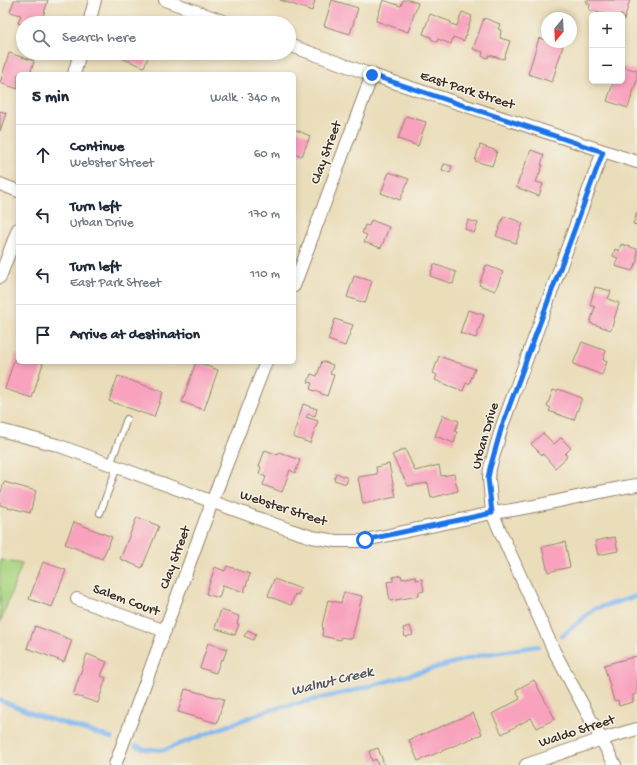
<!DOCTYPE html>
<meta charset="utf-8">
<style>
body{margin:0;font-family:"Gochi Hand",sans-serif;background:#f6f6f7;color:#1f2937}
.controls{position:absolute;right:12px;top:12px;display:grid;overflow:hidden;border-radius:6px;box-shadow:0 2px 6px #0003}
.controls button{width:36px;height:36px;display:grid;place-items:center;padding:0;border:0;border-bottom:1px solid #e0e1e3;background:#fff;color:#1f2937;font:20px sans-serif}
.compass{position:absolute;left:541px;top:12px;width:36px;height:36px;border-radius:50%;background:#fff;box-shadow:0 2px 6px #0003;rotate:198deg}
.stop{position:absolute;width:12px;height:12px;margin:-9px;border:3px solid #1a73e8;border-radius:50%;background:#fff}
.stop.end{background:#1a73e8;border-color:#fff;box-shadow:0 1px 4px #0008}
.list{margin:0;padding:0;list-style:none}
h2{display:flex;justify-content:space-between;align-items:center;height:52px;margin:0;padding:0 16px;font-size:17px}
h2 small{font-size:13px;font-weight:400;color:#747a83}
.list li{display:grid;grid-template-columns:26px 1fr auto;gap:12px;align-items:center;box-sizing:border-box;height:60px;padding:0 16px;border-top:1px solid #e0e1e3}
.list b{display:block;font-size:15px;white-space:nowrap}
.list p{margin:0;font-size:13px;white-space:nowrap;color:#747a83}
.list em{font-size:13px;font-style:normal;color:#747a83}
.icon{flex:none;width:22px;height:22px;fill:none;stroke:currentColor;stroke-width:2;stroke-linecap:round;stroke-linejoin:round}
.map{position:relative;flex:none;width:637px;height:765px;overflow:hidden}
.search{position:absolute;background:#fff;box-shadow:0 2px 6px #0003;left:16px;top:16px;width:280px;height:44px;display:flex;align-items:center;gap:10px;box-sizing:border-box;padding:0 14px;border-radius:22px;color:#747a83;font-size:15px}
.panel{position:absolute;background:#fff;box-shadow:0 2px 6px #0003;left:16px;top:72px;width:280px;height:292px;border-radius:6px}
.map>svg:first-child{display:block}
.green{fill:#a8d37f;stroke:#727e4e}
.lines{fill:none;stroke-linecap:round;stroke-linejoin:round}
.stream{stroke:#80b7ef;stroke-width:4.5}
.building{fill:#f8a2be}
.service-casing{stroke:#92846c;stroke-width:8}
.minor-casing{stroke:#92846c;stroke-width:14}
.service{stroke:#fff;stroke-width:6}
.minor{stroke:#fff;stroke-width:12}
.route{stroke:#1a73e8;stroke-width:5}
.labels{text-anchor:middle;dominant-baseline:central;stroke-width:3;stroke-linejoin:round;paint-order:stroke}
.street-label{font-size:14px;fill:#3b2a1e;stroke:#f7f3e8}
.water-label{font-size:15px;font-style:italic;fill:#50545d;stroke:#f7f3e8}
</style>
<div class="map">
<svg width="637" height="765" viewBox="0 0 637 765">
<rect width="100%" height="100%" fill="#f7f3e8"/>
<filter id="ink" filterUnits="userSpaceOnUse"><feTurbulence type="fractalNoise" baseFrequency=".025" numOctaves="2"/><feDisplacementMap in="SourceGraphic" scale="8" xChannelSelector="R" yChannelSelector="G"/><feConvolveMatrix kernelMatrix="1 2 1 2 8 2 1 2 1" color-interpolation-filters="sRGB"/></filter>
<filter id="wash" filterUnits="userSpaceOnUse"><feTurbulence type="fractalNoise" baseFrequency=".012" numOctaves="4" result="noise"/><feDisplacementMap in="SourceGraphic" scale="16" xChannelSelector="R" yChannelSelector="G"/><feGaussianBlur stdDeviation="0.9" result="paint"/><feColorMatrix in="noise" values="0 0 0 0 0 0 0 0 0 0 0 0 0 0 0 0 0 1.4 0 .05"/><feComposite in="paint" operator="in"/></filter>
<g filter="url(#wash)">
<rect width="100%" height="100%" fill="#eaddba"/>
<path class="green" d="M0 560 22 564 0 623Z"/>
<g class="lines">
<path class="stream" d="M562 636 594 609 637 596
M0 700 36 715 112 738
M136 746 145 749 164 750 269 710 352 691 481 655 538 646"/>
</g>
<g id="blocks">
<path class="building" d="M14 0H48L41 23 30 19 29 23H23V25L18 23 21 15 10 12Z
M280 0H315L312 11Z
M332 0 358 8 350 34 324 26Z
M383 0 401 6 403 0H409L418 3 408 32 376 21Z
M587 0H630L624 20 622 19V15H607L589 10 590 4 586 3Z
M462 12 472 16 464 41 453 37 451 44 438 39 437 42 431 39V37L423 34 430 14 451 22V24L457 26Z
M484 18 500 24 498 29 501 30 500 38 510 41 504 59 489 55 488 58 482 56 483 52 473 49Z
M539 38 563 46 552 82 528 74Z
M9 53 34 61 30 74H18V89L0 83Z
M123 53H150L144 67 121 58Z
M622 66 637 71V80L628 108 607 101 614 81H622Z
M0 111 6 113 0 131Z
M406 116 426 122 418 146 398 139Z
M294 129 310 136 302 156 294 153Z
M480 145 497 151 492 166 475 161Z
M531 150 544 155 541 165H543L536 182 543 184 539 196 516 187Z
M444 164 452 166 450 173 442 170Z
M389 172 409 179 400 200 381 193Z
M637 213V225L633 224Z
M504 216 523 223 516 243 496 236Z
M371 220 389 227 381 248 364 242 367 235 362 233 365 225 369 226Z
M468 220 478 223 474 233 465 229Z
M621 244 637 249V261L632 271 615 266 618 258 613 256 615 249 619 251Z
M434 264 456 272 453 284 430 276Z
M486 265 503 272 495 291 479 285Z
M354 276 372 281 365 303 347 297Z
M595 287 611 291 608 299 619 303 611 330 590 323 595 307 590 305Z
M468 310 484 315 476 338 460 333Z
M335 319 353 325 345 346 328 340Z
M582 342 606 351 603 360 607 362 602 375 573 364Z
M16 354 18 355V362H39L43 363 32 398 5 389Z
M439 356 475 369 469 384 466 383 463 391 435 380 437 375 433 373Z
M322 361 333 365 330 374 334 375 327 396 310 389 312 383 308 382 311 374 317 376Z
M196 362 218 370 204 410 182 402Z
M118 376 163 392 154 417 109 401Z
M558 389 582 398 574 420 549 411 551 408 547 406 553 390 557 391Z
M303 404 317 409 315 416 308 414 306 417 318 421 310 443 293 437Z
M443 415 459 421 455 431 457 432 454 443 435 436Z
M543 433 554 444 561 438 571 448 565 454 567 457 555 468 543 454 542 455 531 444Z
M405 449 415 471 439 465 441 476 454 474 458 491 431 498 428 483 408 486 392 455Z
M265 450 278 455 279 452 300 460 295 473 290 470 282 492 263 485 266 477 259 474 261 467 259 466Z
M389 464 396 497 363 504 358 477 377 474 376 467Z
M336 473 348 478 346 484 334 480Z
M4 482 36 491 30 513 0 505V495Z
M137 517 159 526 142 568 120 559Z
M74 522 112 537 102 559 65 544Z
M615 537 618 551 598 555 595 541Z
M565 542 570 567 548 572 542 547Z
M43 562 66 570 52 607 29 599Z
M227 566 250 574 244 592 223 585 219 598 206 594 215 567 225 571Z
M401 575 402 579 415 576 416 580 422 579 424 591 419 592V596L390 601 387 582 393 581V577Z
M274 579 301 589 298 595 295 594 291 605 268 596Z
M344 592 362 596 352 639 341 637 340 640 322 636 323 627 322 626 328 600 341 603Z
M221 610 239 616 237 624H239L235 635 215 628Z
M35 626 72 640 64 662 27 648Z
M410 626 413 635 405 637 403 628Z
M248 630 256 634 253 640 244 636Z
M208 643 227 649 223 660 221 659 216 673 200 668Z
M87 654 107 662 101 676 106 678 98 703 73 695Z
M637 656V694L633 695V702L619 706 618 700 614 701 604 665Z
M534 680 555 719 537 728 531 718 502 734 492 714 520 699 516 690Z
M185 689 224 699 217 723 178 712Z
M473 713 482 734 418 761 409 740Z
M378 748 384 764 382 765H378L376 759 372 761 369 751Z"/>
</g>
</g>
<g filter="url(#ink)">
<use href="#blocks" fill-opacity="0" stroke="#92846c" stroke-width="1"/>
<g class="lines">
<defs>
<path id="service" d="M110 465 127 419
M100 513 117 467"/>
<path id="minor" d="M165 0 228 23
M89 23 95 0
M289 45 372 75 637 162
M74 74 80 53
M603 151 502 426 490 468 489 478 492 513 554 651 615 765
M0 184 18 191
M0 277 18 229
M294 286 372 75
M0 430 57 445 290 530 312 537 336 541H361L492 513C541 507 588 493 637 485
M77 599 165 631
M115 765 212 502 266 362
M526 765 602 739 637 729"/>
</defs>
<use href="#service" class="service-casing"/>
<use href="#minor" class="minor-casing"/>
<use href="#service" class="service"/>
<use href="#minor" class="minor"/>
</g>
</g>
<g class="lines" filter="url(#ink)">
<path class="route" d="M365 540 492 513 488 478 490 468 502 426 603 152 372 75"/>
</g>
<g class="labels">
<g class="street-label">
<text transform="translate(467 91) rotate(18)">East Park Street</text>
<text transform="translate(327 153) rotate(-70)">Clay Street</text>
<text transform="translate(486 436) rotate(-74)">Urban Drive</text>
<text transform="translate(283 509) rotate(18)">Webster Street</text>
<text transform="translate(176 558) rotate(-70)">Clay Street</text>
<text transform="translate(126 601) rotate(20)">Salem Court</text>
<text transform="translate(577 732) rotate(-18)">Waldo Street</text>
</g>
<g class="water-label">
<text transform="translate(332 682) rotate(-14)">Walnut Creek</text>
</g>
</g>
</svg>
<div class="controls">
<button>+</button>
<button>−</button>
</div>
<svg class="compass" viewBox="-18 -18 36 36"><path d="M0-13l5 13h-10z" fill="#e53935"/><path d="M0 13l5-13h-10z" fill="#747a83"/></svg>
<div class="stop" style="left:365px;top:540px"></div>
<div class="stop end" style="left:372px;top:75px"></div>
<div class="search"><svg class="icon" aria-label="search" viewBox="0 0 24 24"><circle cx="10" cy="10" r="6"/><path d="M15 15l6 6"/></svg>Search here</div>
<section class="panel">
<h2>5 min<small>Walk · 340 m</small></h2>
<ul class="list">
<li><svg class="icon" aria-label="ahead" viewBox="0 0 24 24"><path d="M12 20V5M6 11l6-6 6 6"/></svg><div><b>Continue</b><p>Webster Street</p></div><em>60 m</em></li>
<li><svg class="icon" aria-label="left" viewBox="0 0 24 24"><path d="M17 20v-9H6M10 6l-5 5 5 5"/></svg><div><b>Turn left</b><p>Urban Drive</p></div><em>170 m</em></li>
<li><svg class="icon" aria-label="left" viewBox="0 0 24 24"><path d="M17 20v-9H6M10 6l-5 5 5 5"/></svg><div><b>Turn left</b><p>East Park Street</p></div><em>110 m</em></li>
<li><svg class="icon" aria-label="arrive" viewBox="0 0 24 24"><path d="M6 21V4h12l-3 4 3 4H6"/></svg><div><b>Arrive at destination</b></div></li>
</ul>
</section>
</div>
